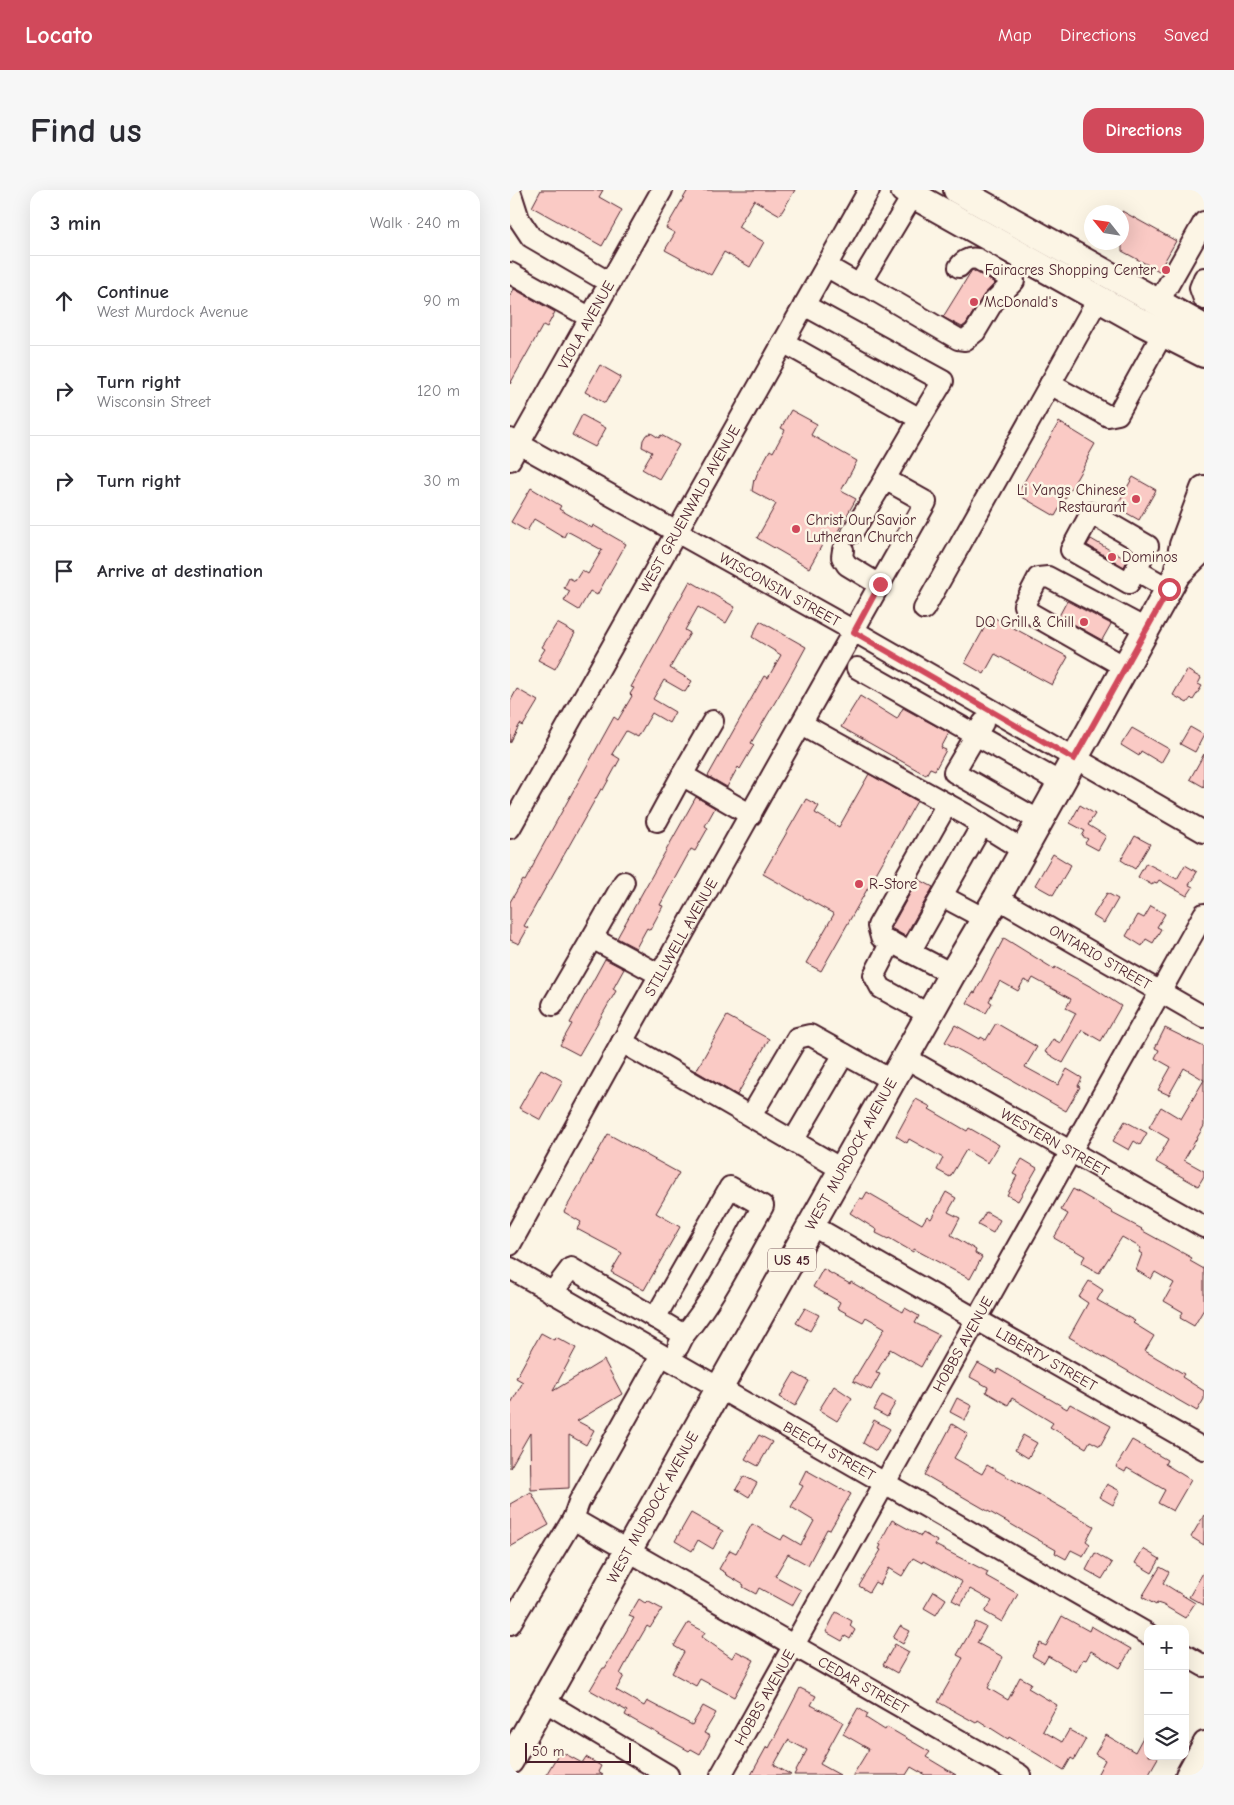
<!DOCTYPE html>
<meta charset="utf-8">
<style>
body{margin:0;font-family:"Comic Neue",sans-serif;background:#f7f7f7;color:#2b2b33}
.controls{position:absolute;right:15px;bottom:15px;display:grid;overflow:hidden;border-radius:10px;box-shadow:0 5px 20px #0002}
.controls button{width:45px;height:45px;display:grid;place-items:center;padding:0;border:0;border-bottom:1px solid #e1e1e2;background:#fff;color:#2b2b33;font:25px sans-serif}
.compass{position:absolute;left:574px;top:15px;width:45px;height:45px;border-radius:50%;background:#fff;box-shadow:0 5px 20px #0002;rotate:300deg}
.scale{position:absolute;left:15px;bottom:12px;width:106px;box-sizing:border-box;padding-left:5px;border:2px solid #4a1f2b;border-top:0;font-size:14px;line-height:18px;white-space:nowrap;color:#4a1f2b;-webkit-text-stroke:4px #fcf5e5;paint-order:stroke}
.stop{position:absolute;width:15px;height:15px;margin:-11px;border:4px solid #d1495b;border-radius:50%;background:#fff}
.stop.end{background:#d1495b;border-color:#fff;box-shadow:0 1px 5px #0008}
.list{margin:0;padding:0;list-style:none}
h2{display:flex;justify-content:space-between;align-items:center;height:65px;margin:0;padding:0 20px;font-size:21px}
h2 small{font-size:16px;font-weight:400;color:#7c7c81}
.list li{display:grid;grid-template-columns:32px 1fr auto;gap:15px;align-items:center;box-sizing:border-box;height:90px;padding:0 20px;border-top:1px solid #e1e1e2}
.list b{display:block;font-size:19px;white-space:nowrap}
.list p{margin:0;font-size:16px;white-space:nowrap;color:#7c7c81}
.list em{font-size:16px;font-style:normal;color:#7c7c81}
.icon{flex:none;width:28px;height:28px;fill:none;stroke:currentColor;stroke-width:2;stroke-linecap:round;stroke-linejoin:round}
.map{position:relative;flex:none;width:694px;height:1585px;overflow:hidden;border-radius:15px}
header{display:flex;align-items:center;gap:30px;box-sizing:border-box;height:70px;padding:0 25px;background:#d1495b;color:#fff}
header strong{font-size:24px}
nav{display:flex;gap:28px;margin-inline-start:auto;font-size:18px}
.intro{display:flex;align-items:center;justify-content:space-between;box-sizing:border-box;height:120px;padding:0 30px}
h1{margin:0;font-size:35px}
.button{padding:12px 22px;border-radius:15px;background:#d1495b;color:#fff;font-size:18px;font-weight:700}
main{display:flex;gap:30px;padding:0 30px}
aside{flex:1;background:#fff;border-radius:15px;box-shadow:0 5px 20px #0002}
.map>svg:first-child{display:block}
.building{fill:#facac5;stroke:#4a1f2b}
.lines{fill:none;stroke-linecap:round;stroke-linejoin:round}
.minor-casing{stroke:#4a1f2b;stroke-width:24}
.major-casing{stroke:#4a1f2b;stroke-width:30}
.minor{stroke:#fcf5e5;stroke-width:20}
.major{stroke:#fcf5e5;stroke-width:26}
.route{stroke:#d1495b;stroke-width:6}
.poi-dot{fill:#d1495b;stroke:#fcf5e5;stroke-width:2}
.labels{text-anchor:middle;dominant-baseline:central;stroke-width:5;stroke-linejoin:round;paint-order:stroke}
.shield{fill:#fcf5e5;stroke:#7f5f63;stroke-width:1}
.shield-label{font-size:14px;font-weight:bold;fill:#4a1f2b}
.poi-label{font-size:15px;fill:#4a1f2b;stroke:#fcf5e5;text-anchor:start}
.street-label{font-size:15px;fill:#4a1f2b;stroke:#fcf5e5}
</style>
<header>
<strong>Locato</strong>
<nav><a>Map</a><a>Directions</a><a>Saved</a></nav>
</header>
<div class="intro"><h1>Find us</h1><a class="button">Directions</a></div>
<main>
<aside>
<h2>3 min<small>Walk · 240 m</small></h2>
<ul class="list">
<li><svg class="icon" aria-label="ahead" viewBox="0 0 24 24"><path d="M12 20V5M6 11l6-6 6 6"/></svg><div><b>Continue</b><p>West Murdock Avenue</p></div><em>90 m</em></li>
<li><svg class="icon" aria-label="right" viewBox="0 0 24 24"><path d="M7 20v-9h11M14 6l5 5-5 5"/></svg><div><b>Turn right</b><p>Wisconsin Street</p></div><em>120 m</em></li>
<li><svg class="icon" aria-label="right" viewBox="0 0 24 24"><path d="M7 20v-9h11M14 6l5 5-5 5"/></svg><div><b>Turn right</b></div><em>30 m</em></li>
<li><svg class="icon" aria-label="arrive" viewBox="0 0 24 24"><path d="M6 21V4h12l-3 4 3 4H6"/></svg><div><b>Arrive at destination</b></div></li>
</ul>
</aside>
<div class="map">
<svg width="694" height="1585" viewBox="0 0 694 1585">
<rect width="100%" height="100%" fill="#fcf5e5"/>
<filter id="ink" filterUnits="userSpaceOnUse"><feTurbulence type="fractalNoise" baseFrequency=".02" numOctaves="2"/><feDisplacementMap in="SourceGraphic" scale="10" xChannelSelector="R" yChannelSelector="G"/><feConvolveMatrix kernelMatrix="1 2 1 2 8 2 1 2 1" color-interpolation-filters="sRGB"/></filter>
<g filter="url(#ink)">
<path class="building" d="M31 0H93L89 7 112 20 92 56 22 17Z
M178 0H285L270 25 244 10 228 37 254 52 240 77 214 62 201 85 155 60 165 43 156 38Z
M612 21 666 51 649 81 612 61Z
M462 80 485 93 473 106 456 134 452 137 433 127Z
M4 99 45 122 37 137 33 135 0 194V106Z
M90 175 111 187 95 213 75 202Z
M281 220 307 234 301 245 347 271 331 301 346 309 322 352 316 348 299 378 247 348 266 314 242 301 244 289 245 290 247 284 260 260 263 262 275 240 271 238Z
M72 225 96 238 85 257 62 245Z
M549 232 585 254 577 268 578 269 545 326 507 304Z
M141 243 149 248 151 245 169 255 149 289 132 279 142 262 132 257 133 250 136 245Z
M623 287 646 300 629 330 606 317Z
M21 298 51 316 49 319 82 338 83 335 116 354 87 405 80 401 69 420 54 411 60 401 54 398 59 388 65 391 72 380 78 384 92 360 57 341 54 347 24 329 17 341 1 332Z
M581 349 617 370 614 377 577 355Z
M180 391 225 417 216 433 188 417 175 440 180 443 160 478 182 491 175 502 154 490 143 509 165 522 159 533 142 523 128 547 116 541 102 564 110 569 93 600 91 599 14 736 18 738 9 754 0 750V712L13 690 15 691 25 672H24L104 527 108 530 122 506 120 504 124 498 121 497Z
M557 411 601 434 592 450 549 426Z
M481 426 558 467 542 495 485 464 474 484 455 473Z
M250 431 296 457 278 490 241 553 244 555 230 579 228 577 217 597 198 586 254 486 258 488 271 465 242 447Z
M47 433 65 443 45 479 28 470 35 459 32 457Z
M677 480 691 488 688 494 692 496 683 510 681 508 677 513 663 505Z
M7 499 28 511 13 536 10 534 0 553V512Z
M350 506 387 529 393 518 439 543 431 558 436 560 425 580 420 578 416 585 331 537Z
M680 537 694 545 685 562 670 554Z
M622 538 659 559 651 573 631 561 629 566 611 555Z
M694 564V597L680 589Z
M359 584 407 611 311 781 296 773 324 724 253 684 296 609 309 616 305 623 329 637Z
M186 607 205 618 195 636 198 638 185 661 181 659 150 715 153 716 140 740 137 738 126 758 107 748Z
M570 615 585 624 578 635 596 646 588 660 575 653 578 649 572 646 575 641 560 633Z
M625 646 640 654 625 679 611 670Z
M543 664 561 675 543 705 525 695Z
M636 673 667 689 675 675 687 682 679 695 683 697 677 706 649 690 647 693 644 692 642 695 628 687Z
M408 689 423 697 395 746 381 738Z
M597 703 608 709 594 733 583 726Z
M641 716 655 724 647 737 651 739 643 753 636 749 632 756 616 746 628 725 634 728Z
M494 748 544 779 545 777 585 799 611 816 591 851 572 840 553 873 535 862 543 849 550 853 566 823 556 818 561 809 523 788 520 793 514 790 508 801 490 791 479 811 482 813 476 823 457 813 463 802 465 803Z
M95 769 114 779 103 799 106 801 69 865 50 855 62 834 60 833Z
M217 826 259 849 227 905 186 881Z
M486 833 527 857 515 877 548 895 557 879 572 888 568 896 570 897 556 921 435 852 445 835 470 849 471 847 476 850Z
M655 838 694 857V890L674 878 659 905 648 900 661 877 645 868 649 860 645 858Z
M31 879 53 891 31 930 9 918Z
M694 890V936L674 970 694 981V986L688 996 646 972 659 949 639 937 651 917 671 929Z
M406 909 421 917 419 919 457 941 459 938 489 955 478 973 456 960 440 987 427 980 433 968 399 949 397 953 386 946Z
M615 931 637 943 630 955 624 951 619 960 603 951Z
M98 944 169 983 146 1023 170 1037 134 1100 101 1082 112 1063 67 1039 71 1032 54 1022Z
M512 969 527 978 508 1011 497 1005 507 986 503 984Z
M563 999 603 1022 602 1023 632 1039 631 1040 682 1068 680 1071 694 1079V1119L684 1136 670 1128 673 1122 654 1111 664 1093 645 1082 641 1089 626 1080 632 1064 629 1062 631 1058 612 1047 589 1083 571 1073 575 1066 544 1048 558 1024 551 1020Z
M357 1002 412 1034 417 1026 421 1029 436 1002 446 1008 438 1022 450 1028 441 1045 466 1060 465 1063 472 1067 460 1089 404 1059 403 1062 379 1048 378 1049 366 1043 367 1040 340 1023 350 1008 353 1009Z
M476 1022 490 1030 483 1043 468 1035Z
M313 1079 340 1094 341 1092 393 1122 395 1118 409 1126 405 1133 429 1145 411 1177 380 1159 366 1183 370 1184 361 1200 343 1191 375 1138 356 1127 353 1132 327 1118 330 1112 303 1097Z
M579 1091 593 1100 587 1110 625 1131 623 1133 644 1146 635 1161 674 1184 672 1187 694 1201V1209L687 1221 559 1147 578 1113 569 1107Z
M295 1118 309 1125 300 1141 286 1133Z
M31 1143 44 1150 46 1147 66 1158 43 1201 94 1170 112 1204 67 1231 84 1240 76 1255 59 1245V1298L21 1300 20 1243 0 1278V1215L13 1192 6 1188Z
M468 1173 486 1183 488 1179 557 1219 560 1214 601 1236 590 1256 580 1251 576 1258 540 1237 543 1233 502 1208 498 1215 476 1202 478 1197 460 1187Z
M284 1183 299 1191 285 1216 270 1207Z
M324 1196 342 1208 327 1231 309 1220Z
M372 1205 386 1212 377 1227 364 1220Z
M447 1208 462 1216 455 1230 440 1222Z
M364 1230 380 1239 366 1261 353 1253Z
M442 1234 458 1244 444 1268 472 1284 477 1275 584 1336 576 1351 580 1354 573 1366 561 1360 556 1369 545 1363 546 1360 415 1285Z
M249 1245 262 1252 248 1276 235 1269Z
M513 1245 527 1253 518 1268 505 1260Z
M622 1250 657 1270 655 1274 681 1290 663 1321 648 1313 655 1300 617 1278 615 1282 606 1277Z
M296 1280 330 1299 331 1298 341 1304 320 1340 317 1339 298 1375 278 1364 265 1386 291 1400 282 1416 249 1398 246 1404 233 1397 234 1395 215 1384 216 1383 209 1379 220 1360 226 1363 242 1334 271 1350 274 1345 291 1355 304 1331 281 1317 293 1296 289 1294Z
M234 1286 247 1293 239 1307 226 1299Z
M597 1294 610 1301 603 1315 589 1307Z
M21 1302 39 1335 0 1357V1314Z
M181 1323 213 1341 203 1359 188 1350 182 1361 165 1351Z
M694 1325V1355L681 1347Z
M382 1330 411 1346 413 1343 427 1351 425 1355 478 1382 476 1386 508 1404 492 1432 475 1422 482 1411 460 1399 451 1415 442 1410 452 1392 413 1371 412 1373 403 1368 392 1386 379 1378 370 1395 365 1392 359 1402 349 1396 371 1360 369 1359 371 1355 369 1354Z
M633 1359 650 1369 642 1383 625 1373Z
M585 1363 602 1373 592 1389 576 1380Z
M650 1377 659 1382 653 1393 685 1413 675 1428 653 1415 647 1413 646 1415 632 1407Z
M694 1381V1415L679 1407Z
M424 1401 436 1409 426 1425 414 1418Z
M129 1409 135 1413 137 1411 152 1419 140 1438 137 1436 123 1460 110 1484 114 1486 106 1500 134 1516 137 1511 182 1535 193 1516 206 1523 194 1543 200 1546 190 1564 181 1559 179 1561 115 1525 117 1521 80 1500 93 1478H95L124 1428 119 1426Z
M326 1422 342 1431 340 1436 345 1440 340 1449 335 1446 332 1451 316 1442Z
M552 1426 579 1441 581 1436 621 1459 610 1478 581 1461 576 1470 573 1469 566 1482 538 1466 534 1473 522 1466 530 1453 536 1456Z
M466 1432 476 1437 467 1453 493 1467 478 1498 498 1510 510 1487 521 1493 518 1498 547 1515 533 1541 552 1552 559 1540 576 1549 564 1570 561 1568 554 1580 499 1547 498 1549 468 1530 466 1533 428 1512 453 1468 447 1465Z
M178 1433 195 1442 192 1447 222 1468 226 1461 244 1470 224 1507 190 1489 186 1496 162 1483 174 1462 164 1456Z
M390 1436 400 1441 393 1454 383 1448Z
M385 1454 399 1462 387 1483 373 1475Z
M290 1498 306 1506 301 1515 333 1532 310 1574 330 1585H284L297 1560 278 1550 264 1575 281 1585H241L257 1556 259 1558Z
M348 1518 358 1524 356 1528 375 1540 377 1537 420 1562 416 1567 446 1585H415L401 1577 396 1585H343L359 1559 333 1544Z
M638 1538V1566H649L638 1585H587L595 1570 585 1564 596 1545 625 1562Z
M50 1561 72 1573 76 1567 91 1576 88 1582 93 1585H36Z"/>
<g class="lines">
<defs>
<g id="minor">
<path d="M0 1 9 29 21 47 100 93"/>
<path d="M316 76 349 95 359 97 448 149 455 150 465 142 483 112 504 91 468 69C459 67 454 70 449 77"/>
<path d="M0 83 81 128"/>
<path d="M694 88 690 98 694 109"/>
<path d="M349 95 406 0"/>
<path d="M648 113 694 32"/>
<path d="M294 115 433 191 410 229"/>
<path d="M540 194 598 226 608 224 653 143"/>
<path id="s1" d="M0 249 344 441 694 642"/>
<path id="s2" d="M0 270 152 0"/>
<path d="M581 323 638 356 619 393 561 360Z"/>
<path d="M342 343 375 289"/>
<path d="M333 360 332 367 337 375 370 395"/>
<path d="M626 380 659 399"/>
<path d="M414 419 588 109"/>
<path d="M615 477 520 423 514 415 528 388 538 387 636 439"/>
<path d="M347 478 551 593"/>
<path d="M473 533 444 582 530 631"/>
<path d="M292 534 455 624 513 660"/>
<path d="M172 585 203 531"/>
<path d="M437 614 368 736 371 747 442 784"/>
<path d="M147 631 172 585 241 625"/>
<path id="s3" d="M0 638 359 0"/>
<path d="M432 706 475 729"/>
<path id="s4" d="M487 708 694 827"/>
<path d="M82 748 114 692"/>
<path d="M381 752 364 785 371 798 420 825"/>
<path d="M400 762 472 635"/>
<path d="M43 815 82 748 150 785"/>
<path d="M112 852 333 980"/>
<path id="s5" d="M396 868 694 1037"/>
<path d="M241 926 287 848 300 845 383 891"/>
<path d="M283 951 334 864"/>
<path id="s6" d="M301 1035 694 1259"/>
<path id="s7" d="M0 1055 112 852 416 312 375 289 410 229 273 152"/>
<path id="s8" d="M0 1078 638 1444"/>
<path d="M42 1103 61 1078 174 1145 168 1157"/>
<path d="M145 1128 220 997 253 1016C229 1058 205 1108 174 1145"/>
<path id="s9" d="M151 1166 69 1312 63 1329 510 1585"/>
<path d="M0 1434 63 1329"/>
<path d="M675 1465 694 1476"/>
<path d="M34 1511 158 1585"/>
<path id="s10" d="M211 1585 694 724"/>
<path d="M676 1585 694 1552"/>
</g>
<g id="major">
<path d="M394 0 625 129 694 164"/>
<path d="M447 0 694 138"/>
<path d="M668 379 673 355 694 299"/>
<path id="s11" d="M0 1571 442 784 487 708 667 384 690 361 694 351"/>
</g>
</defs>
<use href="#minor" class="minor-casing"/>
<use href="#major" class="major-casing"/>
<use href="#minor" class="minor"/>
<use href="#major" class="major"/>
</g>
</g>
<g class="lines" filter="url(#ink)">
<path class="route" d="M370 394 344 442 564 569 659 399"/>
</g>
<g class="poi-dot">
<circle cx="656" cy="80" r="5"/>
<circle cx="464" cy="112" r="5"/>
<circle cx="626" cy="309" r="5"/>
<circle cx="286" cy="339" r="5"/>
<circle cx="602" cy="367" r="5"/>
<circle cx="574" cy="432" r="5"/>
<circle cx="349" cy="694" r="5"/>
</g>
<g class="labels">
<rect class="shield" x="258" y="1058.5" width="48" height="23" rx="4"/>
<g class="shield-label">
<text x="282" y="1070">US 45</text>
</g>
<g class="poi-label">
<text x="646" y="80" text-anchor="end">Fairacres Shopping Center</text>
<text x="474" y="112">McDonald's</text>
<text x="616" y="300" text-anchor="end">Li Yangs Chinese<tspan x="616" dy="17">Restaurant</tspan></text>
<text x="296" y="330">Christ Our Savior<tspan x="296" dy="17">Lutheran Church</tspan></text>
<text x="612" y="367">Dominos</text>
<text x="564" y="432" text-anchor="end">DQ Grill &amp; Chill</text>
<text x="359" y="694">R-Store</text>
</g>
<g class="street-label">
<text stroke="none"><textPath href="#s2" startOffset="155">VIOLA AVENUE</textPath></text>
<text stroke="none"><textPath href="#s3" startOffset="366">WEST GRUENWALD AVENUE</textPath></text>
<text stroke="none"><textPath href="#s1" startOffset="309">WISCONSIN STREET</textPath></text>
<text stroke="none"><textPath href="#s7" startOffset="352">STILLWELL AVENUE</textPath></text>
<text stroke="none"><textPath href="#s4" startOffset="119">ONTARIO STREET</textPath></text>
<text stroke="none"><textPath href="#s5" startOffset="171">WESTERN STREET</textPath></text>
<text stroke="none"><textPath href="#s11" startOffset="696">WEST MURDOCK AVENUE</textPath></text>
<text stroke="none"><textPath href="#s10" startOffset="494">HOBBS AVENUE</textPath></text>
<text stroke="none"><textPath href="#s6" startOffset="271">LIBERTY STREET</textPath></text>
<text stroke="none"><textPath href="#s8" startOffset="368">BEECH STREET</textPath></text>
<text stroke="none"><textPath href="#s11" startOffset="291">WEST MURDOCK AVENUE</textPath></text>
<text stroke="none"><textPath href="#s9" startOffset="520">CEDAR STREET</textPath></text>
<text stroke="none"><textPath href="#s10" startOffset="89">HOBBS AVENUE</textPath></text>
</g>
</g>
</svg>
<div class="controls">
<button>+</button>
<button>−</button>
<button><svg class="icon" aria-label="layers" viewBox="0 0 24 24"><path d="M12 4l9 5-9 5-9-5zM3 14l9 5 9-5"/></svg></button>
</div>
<svg class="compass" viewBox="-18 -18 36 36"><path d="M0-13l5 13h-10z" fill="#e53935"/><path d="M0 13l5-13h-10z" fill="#7c7c81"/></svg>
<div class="scale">50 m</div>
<div class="stop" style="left:659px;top:399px"></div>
<div class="stop end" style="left:370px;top:394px"></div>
</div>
</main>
